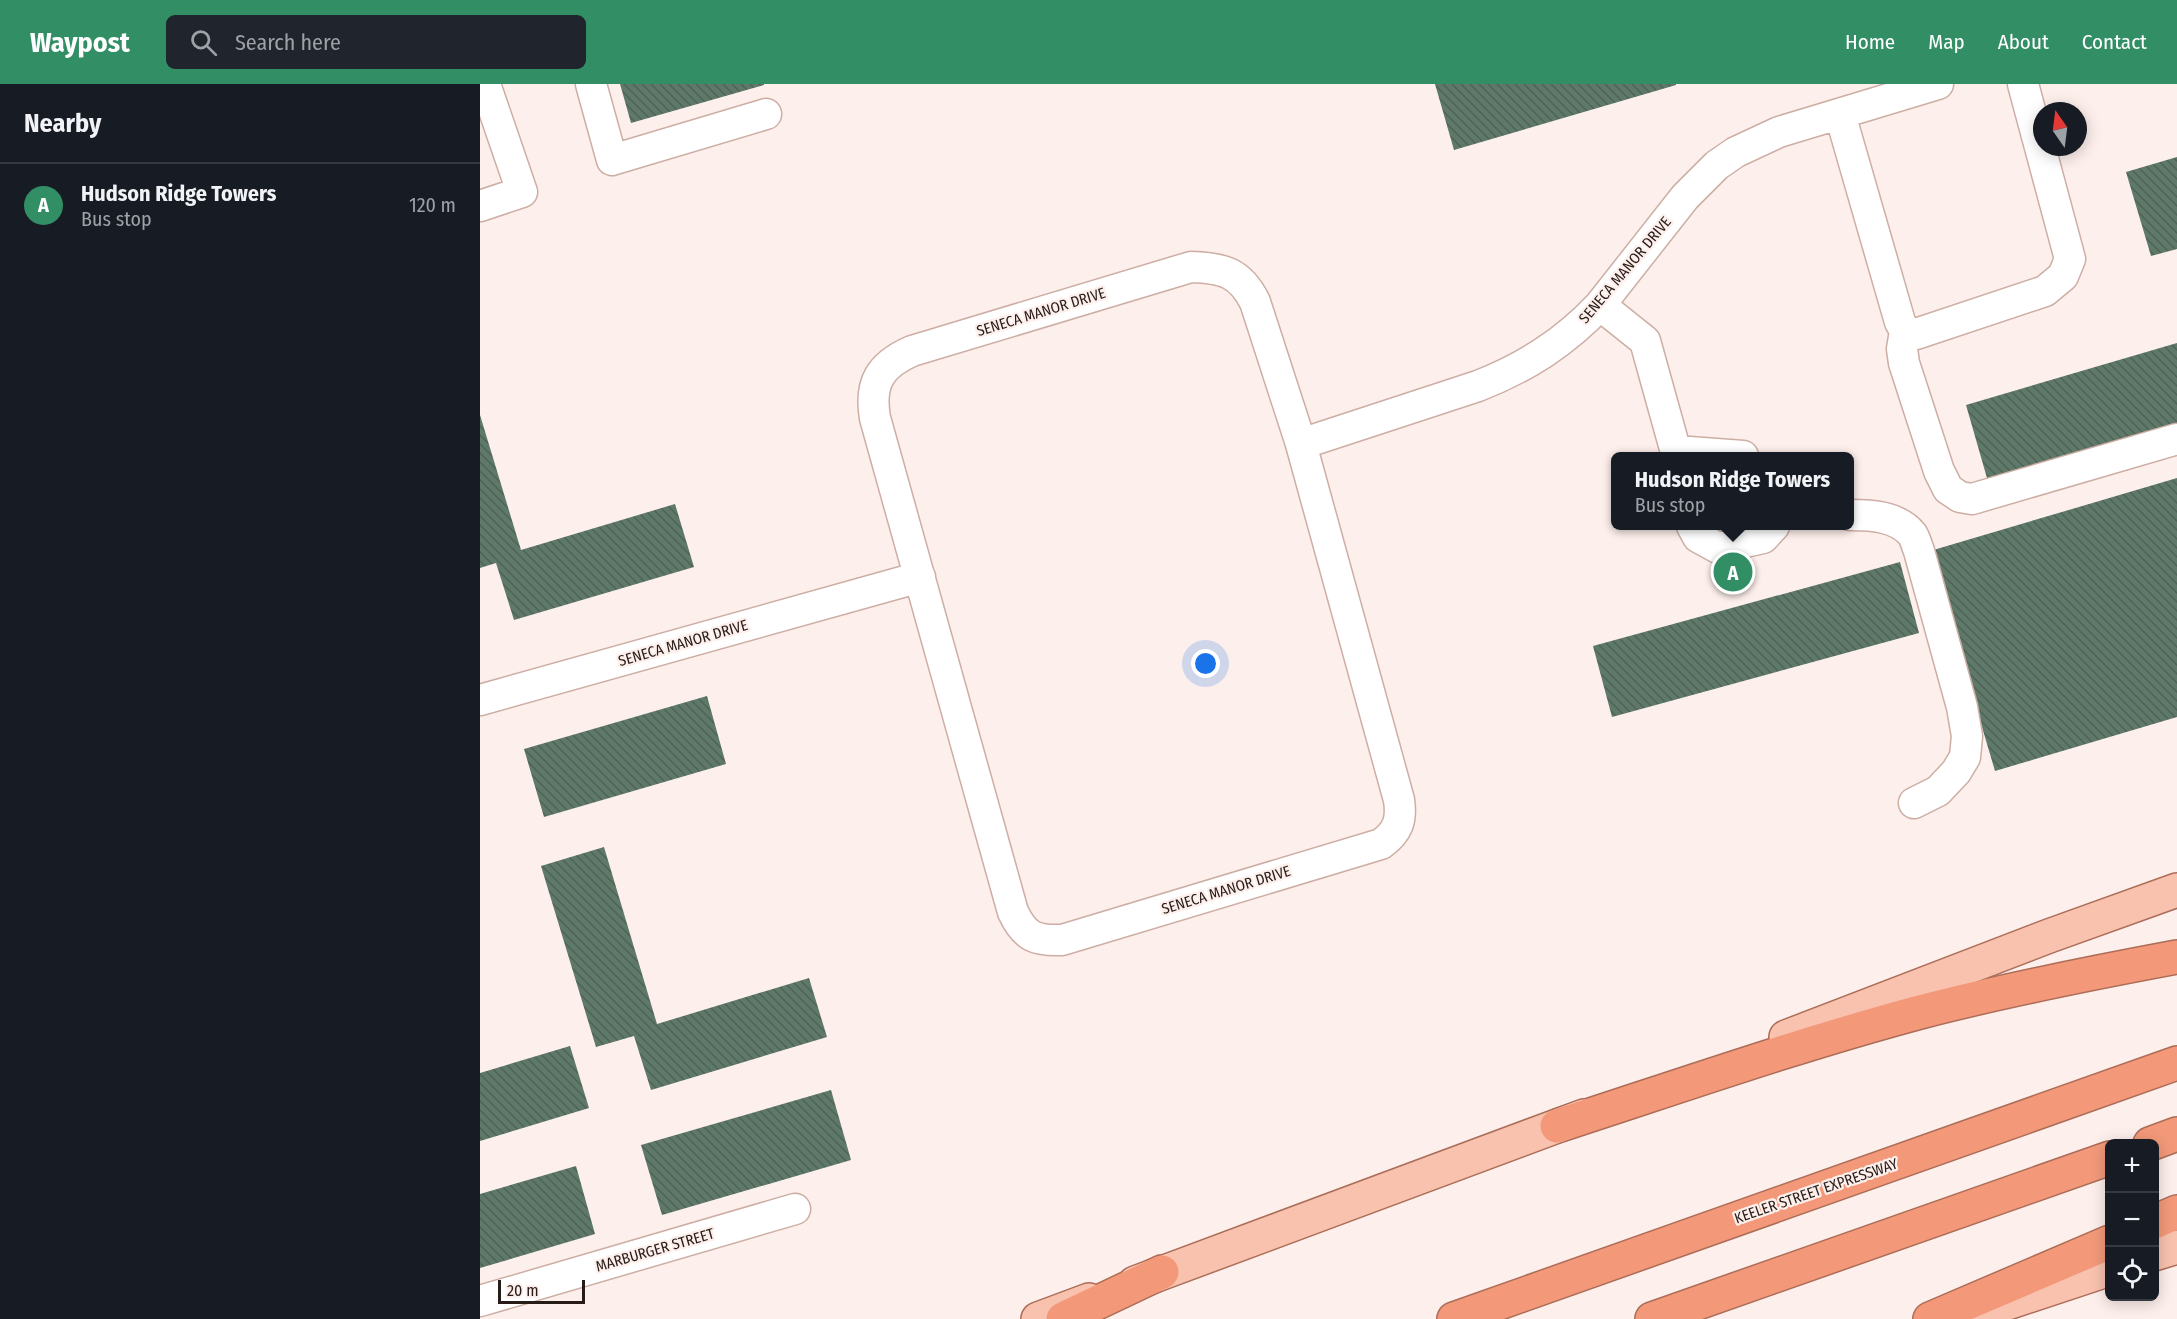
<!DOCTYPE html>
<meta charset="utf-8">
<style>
body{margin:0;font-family:"Fira Sans Condensed",sans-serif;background:#20242c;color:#f1f3f6}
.controls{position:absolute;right:18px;bottom:18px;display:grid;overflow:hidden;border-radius:9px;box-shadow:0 3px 15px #0003}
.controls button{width:54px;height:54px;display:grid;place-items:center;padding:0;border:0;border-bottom:2px solid #363941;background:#171b24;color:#f1f3f6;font:30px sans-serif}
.compass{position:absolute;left:1553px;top:18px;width:54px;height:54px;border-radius:50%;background:#171b24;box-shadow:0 3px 15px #0003;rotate:346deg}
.scale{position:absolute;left:18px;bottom:15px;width:87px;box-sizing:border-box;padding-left:6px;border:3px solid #271c18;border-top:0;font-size:16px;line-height:21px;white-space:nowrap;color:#271c18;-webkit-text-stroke:4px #fdefeb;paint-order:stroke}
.you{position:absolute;left:726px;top:580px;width:21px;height:21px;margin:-15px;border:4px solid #fff;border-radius:50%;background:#1a73e8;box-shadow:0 0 0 9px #1a73e833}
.badge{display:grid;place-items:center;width:39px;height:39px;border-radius:50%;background:#328e65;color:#fff;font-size:20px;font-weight:700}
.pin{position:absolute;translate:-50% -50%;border:3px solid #fff;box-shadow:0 2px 6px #0006}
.popup{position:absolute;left:1131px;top:368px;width:243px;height:78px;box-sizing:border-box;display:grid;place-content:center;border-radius:9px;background:#171b24;filter:drop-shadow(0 2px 4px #0005);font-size:20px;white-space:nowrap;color:#9ea1a6}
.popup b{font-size:22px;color:#f1f3f6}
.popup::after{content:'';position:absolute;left:50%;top:100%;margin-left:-12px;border:12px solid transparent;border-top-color:#171b24}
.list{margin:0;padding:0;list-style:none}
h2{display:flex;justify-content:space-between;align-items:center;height:78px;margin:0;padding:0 24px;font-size:26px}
h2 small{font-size:20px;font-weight:400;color:#9ea1a6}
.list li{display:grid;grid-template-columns:39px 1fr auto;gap:18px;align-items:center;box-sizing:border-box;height:84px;padding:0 24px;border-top:2px solid #363941}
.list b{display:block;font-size:22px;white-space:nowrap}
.list p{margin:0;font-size:20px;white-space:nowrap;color:#9ea1a6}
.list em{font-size:20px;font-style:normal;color:#9ea1a6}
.icon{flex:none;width:33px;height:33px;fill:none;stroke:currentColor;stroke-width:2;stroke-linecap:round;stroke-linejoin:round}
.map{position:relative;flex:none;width:1697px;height:1235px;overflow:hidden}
header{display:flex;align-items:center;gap:36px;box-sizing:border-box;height:84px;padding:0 30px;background:#328e65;color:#fff}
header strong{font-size:28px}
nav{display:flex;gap:33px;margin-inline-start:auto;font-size:21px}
.search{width:420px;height:54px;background:#20242c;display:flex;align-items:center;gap:15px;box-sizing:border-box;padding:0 21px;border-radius:9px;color:#9ea1a6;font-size:22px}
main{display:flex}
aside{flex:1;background:#171b24}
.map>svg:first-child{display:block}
.building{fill:url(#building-back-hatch)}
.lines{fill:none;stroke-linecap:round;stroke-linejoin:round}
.minor-casing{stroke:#cdaea4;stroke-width:33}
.major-casing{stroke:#ac6d58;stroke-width:36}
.highway-casing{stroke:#ac6d58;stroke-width:36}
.minor{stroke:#fff;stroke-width:30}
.major{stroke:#f8c2af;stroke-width:33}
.highway{stroke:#f3997a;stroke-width:33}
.labels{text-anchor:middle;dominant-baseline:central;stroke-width:4.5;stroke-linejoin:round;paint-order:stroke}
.street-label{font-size:15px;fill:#271c18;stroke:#fdefeb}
</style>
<header>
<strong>Waypost</strong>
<div class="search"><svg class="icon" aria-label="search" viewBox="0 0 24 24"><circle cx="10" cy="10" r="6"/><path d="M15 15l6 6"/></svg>Search here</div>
<nav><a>Home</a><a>Map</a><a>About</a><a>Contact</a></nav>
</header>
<main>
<aside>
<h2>Nearby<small></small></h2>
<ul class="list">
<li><span class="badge">A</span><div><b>Hudson Ridge Towers</b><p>Bus stop</p></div><em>120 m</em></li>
</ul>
</aside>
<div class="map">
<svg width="1697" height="1235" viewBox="0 0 1697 1235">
<defs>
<pattern id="building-back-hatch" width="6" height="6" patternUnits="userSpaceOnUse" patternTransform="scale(1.5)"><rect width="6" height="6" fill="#5e796a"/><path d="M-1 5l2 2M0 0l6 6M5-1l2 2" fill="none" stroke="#4e6256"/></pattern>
</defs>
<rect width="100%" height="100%" fill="#fdefeb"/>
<path class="building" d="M140 0H284V1L151 39Z
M955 0H1196V1L974 66Z
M1697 73V165L1671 172 1646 88Z
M1697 259V345L1509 401 1486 321Z
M0 331 41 466 195 420 214 483 34 536 16 479 0 484Z
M1697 394V633L1515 687 1450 467Z
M1420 478 1439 549 1132 633 1113 562Z
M227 612 246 680 64 733 44 665Z
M124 763 177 940 329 894 347 953 171 1006 154 952 116 963 61 782Z
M90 962 109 1024 0 1057V989Z
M351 1006 371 1076 182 1131 161 1061Z
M96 1082 115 1150 0 1184V1110Z"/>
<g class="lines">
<defs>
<path id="minor" d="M111 0 132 76 286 30
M1360 30 1420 238 1425 247 1436 250 1565 207 1583 192 1590 175 1543 0
M0 122 42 108 5 0
M711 183C743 184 760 188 775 218L821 360 919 716C922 736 918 748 901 760L582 856C555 857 545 853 533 828L395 334C389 299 400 281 432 267Z
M1120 221 1165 257 1197 372
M1425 247 1422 265 1424 279 1459 387 1468 405 1480 413 1492 415 1697 355
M821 360 998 302C1046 283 1084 259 1120 221L1205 113 1237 81 1256 68 1299 48 1458 0
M1196 367 1263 372
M1370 431C1391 431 1417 432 1432 450 1435 454 1437 462 1439 467L1482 623 1487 652 1485 673 1476 688 1458 707 1434 719
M1212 442 1218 453 1238 464 1283 454 1294 442
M0 616 440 493
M0 1217 315 1125"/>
<path id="major" d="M1306 953 1569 852 1697 806
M1674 1170 1697 1163
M655 1199 1104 1032
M1491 1231 1630 1185
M558 1235 609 1216"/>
<path id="highway" d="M1077 1042C1197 1003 1317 961 1440 928 1525 906 1611 889 1697 873
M1670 1060 1697 1050
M1674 1138 1697 1128
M583 1235 682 1188
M974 1235 1697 979
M1172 1235 1630 1074
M1450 1235 1630 1158"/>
</defs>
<use href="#minor" class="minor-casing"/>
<use href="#major" class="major-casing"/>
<use href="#highway" class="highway-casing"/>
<use href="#minor" class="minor"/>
<use href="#major" class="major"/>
<use href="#highway" class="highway"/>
</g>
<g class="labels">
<g class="street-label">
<text transform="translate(1145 186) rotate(-50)">SENECA MANOR DRIVE</text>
<text transform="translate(561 228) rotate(-17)">SENECA MANOR DRIVE</text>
<text transform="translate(203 559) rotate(-16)">SENECA MANOR DRIVE</text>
<text transform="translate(746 806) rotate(-17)">SENECA MANOR DRIVE</text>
<text transform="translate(1336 1107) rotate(-19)">KEELER STREET EXPRESSWAY</text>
<text transform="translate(175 1166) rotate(-16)">MARBURGER STREET</text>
</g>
</g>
</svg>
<div class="controls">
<button>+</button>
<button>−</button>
<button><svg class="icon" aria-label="locate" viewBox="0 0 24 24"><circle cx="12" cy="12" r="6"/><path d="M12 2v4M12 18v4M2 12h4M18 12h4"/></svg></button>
</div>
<svg class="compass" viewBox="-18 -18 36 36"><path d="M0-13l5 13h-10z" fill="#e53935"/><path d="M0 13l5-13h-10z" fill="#9ea1a6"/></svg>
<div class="scale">20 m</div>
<div class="you"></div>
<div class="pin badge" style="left:1253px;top:488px">A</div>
<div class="popup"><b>Hudson Ridge Towers</b>Bus stop</div>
</div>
</main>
